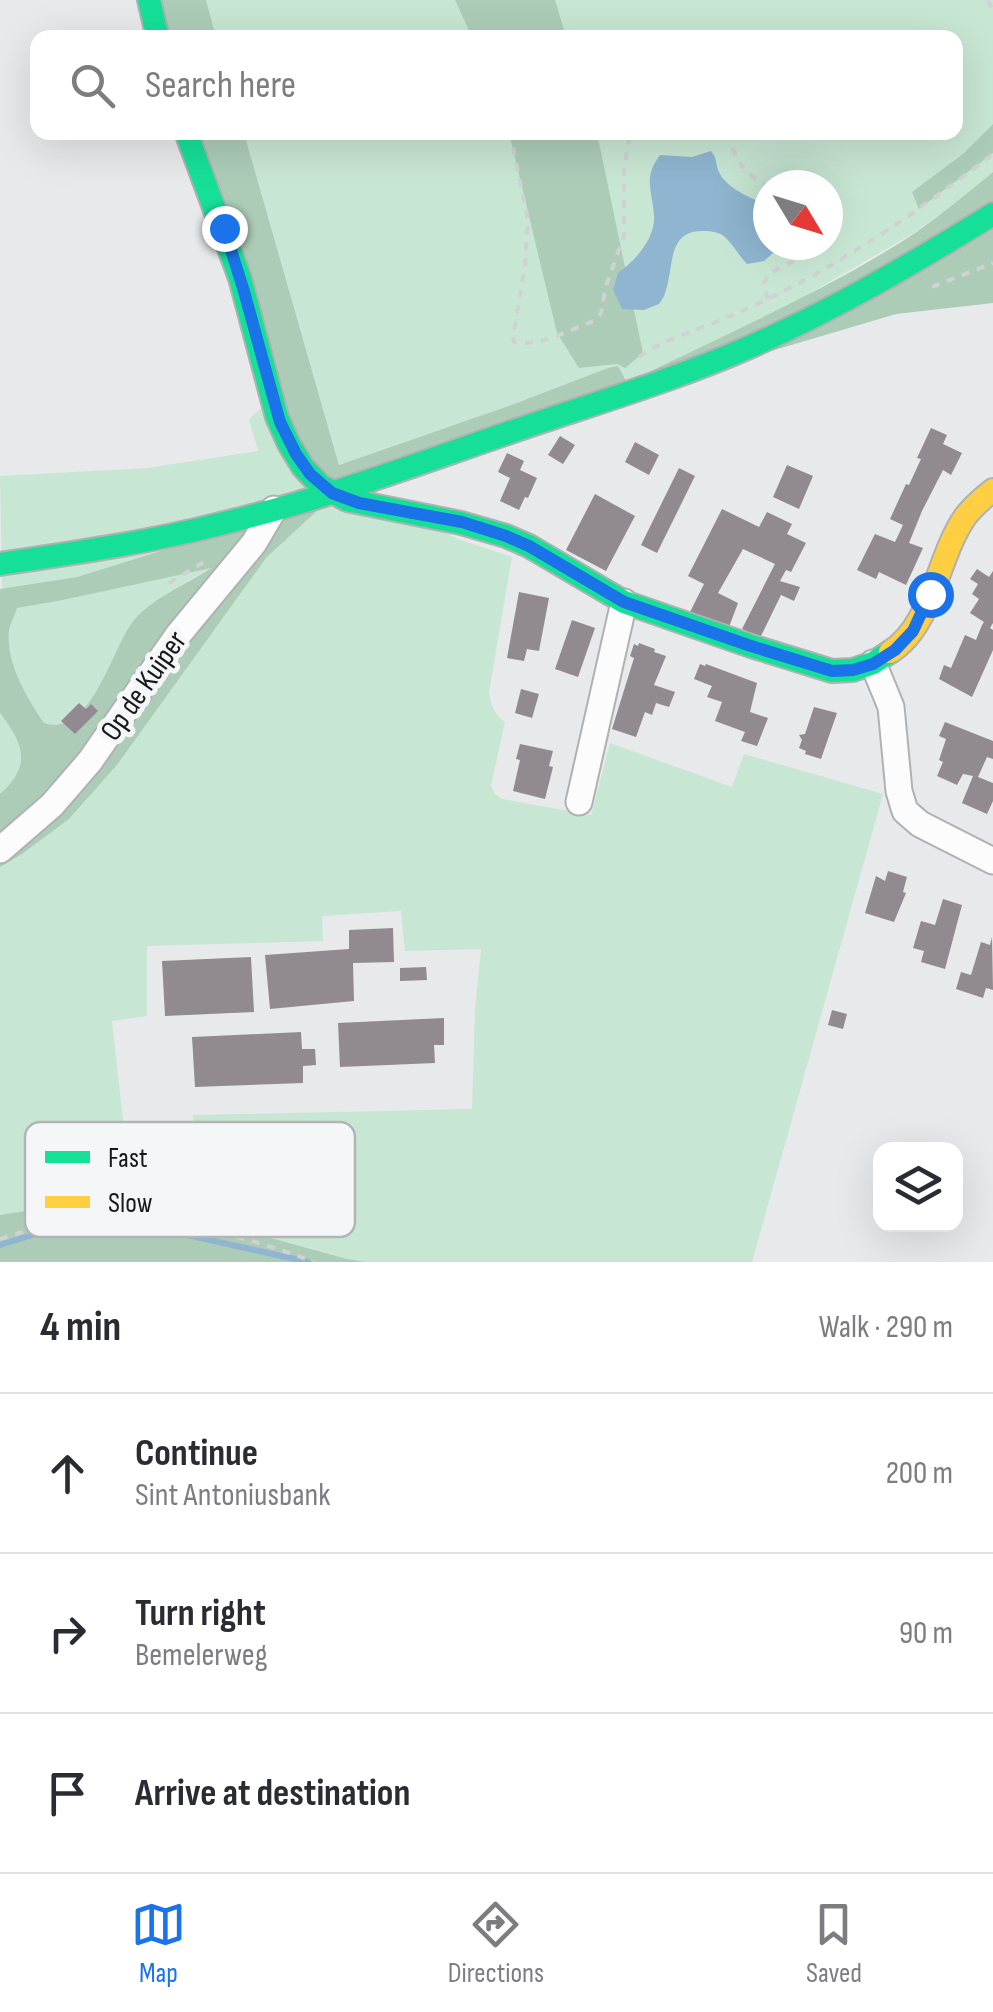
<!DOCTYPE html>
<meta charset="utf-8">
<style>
body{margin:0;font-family:"Sofia Sans Condensed",sans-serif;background:#f2f2f3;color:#2b2b33}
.controls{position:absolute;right:30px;bottom:30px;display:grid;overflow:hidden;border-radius:20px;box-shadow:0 10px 40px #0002}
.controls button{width:90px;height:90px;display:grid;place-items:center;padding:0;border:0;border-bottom:2px solid #e1e1e2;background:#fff;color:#2b2b33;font:50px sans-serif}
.compass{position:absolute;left:753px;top:170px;width:90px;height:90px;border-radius:50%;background:#fff;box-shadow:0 10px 40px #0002;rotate:128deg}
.stop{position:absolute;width:30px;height:30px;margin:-22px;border:8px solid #1a73e8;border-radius:50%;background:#fff}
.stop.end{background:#1a73e8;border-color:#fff;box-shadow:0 2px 10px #0008}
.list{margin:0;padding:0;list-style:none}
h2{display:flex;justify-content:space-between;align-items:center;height:130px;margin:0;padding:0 40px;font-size:42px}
h2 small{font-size:32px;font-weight:400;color:#7c7c81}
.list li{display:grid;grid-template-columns:65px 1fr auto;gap:30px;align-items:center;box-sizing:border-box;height:160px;padding:0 40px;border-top:2px solid #e1e1e2}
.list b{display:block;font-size:38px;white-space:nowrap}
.list p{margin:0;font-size:32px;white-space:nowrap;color:#7c7c81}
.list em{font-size:32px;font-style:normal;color:#7c7c81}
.icon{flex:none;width:55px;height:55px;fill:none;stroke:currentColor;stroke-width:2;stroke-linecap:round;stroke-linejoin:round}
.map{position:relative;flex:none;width:993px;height:1262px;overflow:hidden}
.search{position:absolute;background:#fff;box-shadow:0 10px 40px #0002;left:30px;right:30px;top:30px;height:110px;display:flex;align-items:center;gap:25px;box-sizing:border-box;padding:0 35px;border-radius:20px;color:#7c7c81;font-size:38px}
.sheet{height:610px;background:#fff}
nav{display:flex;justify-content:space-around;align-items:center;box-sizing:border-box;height:140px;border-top:2px solid #e1e1e2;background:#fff;font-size:28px;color:#7c7c81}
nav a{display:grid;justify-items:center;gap:5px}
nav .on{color:#1a73e8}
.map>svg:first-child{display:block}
.green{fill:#c8e6d4;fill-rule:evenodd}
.forest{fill:#acccb8;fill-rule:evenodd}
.water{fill:#8fb5d0}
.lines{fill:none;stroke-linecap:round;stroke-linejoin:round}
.stream{stroke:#8fb5d0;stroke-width:6}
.building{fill:#918a91}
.street-casing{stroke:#b0b1b2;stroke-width:29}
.fast-casing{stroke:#b0b1b2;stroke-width:26}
.slow-casing{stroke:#b0b1b2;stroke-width:26}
.path{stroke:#d0d1d1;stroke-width:4;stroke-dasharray:8 8;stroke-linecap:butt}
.street{stroke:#fcfcfc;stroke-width:25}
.fast{stroke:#16e098;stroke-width:22}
.slow{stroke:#ffcf43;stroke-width:22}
.route{stroke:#1a73e8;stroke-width:12}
.labels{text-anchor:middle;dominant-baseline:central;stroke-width:10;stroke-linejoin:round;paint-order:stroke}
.street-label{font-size:30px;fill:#19191a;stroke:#f4f6f8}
.key{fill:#f4f6f8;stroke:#b2b4b5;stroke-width:2.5}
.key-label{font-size:28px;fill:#19191a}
</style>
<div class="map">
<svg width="993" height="1262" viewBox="0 0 993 1262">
<rect width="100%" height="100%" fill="#e8e9ea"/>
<path class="green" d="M206 0H993V172L955 204 912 234 633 396 609 368 514 404 339 465 244 133 956 132V38L216 37ZM768 185H828V245H768Z
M265 405 322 477 461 540 512 557 489 692C491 706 494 714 505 722L491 785 494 793 502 799 591 815 610 743 732 787 744 754 883 794 752 1262H366L347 1259 196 1217 124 1204 43 1208 0 1215V867L22 854 69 819 117 765 266 558 329 500 77 577 2 590 0 476 148 468 258 451 249 419ZM401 911 405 951 481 949 475 1009 472 1109 193 1115V1172L129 1174 112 1021 147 1016V946L323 941 322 916Z
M215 566C188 581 158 596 136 618 112 643 93 738 44 723 27 697 6 664 9 631 10 624 15 615 17 607L63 600Z
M0 713C24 745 32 765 0 794Z"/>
<path class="forest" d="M147 0H206L216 37H156Z
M455 0H555L566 37H472Z
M993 124V153L919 209 912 192 963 154Z
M187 133H244L339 465 514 404 608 368 618 366 633 394 643 375C734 330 830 289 915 233 942 214 968 193 993 172V303L896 314 721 366 331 498 266 558 117 765 69 819 22 854 0 867V794C32 765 24 745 0 713V589L77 577 331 498 265 405ZM211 568C187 584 154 597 134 620 112 646 92 738 44 723 27 697 6 664 9 631 10 624 15 615 17 608L63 600Z
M509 133H597L643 353 625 368 617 364 579 368 557 333Z
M124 1204 196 1217 347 1259 366 1262H0V1215L43 1208Z"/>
<path class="water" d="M711 151C718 159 715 165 720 174 729 190 752 198 768 206V245H782L764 261 747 264C739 256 735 247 727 239 722 233 713 231 705 231 667 229 674 266 666 290 665 295 662 300 659 304L644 310 622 309 613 290 618 273C635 261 656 238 654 215 652 189 643 178 660 155L692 157Z"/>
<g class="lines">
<path class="stream" d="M0 1245 36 1234 147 1226 308 1262"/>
</g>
<path class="building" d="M931 428 947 435 943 444 962 453 951 475 943 470 922 511 909 543 923 548 906 585 879 572 876 579 857 570 875 534 895 542 903 525 890 519 906 484 909 485 921 459 917 458Z
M560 436 575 445 563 464 548 455Z
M635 442 659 455 649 475 625 462Z
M507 453 524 461 520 470 537 478 528 498 525 497 519 510 500 501 510 478 498 472Z
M787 465 813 476 799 509 773 497Z
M679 468 695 476 657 553 641 545Z
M595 494 635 516 606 571 566 550Z
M722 509 759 527 767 512 792 524 787 534 806 543 791 572 786 570 780 581 800 587 794 601 781 595 760 638 742 629 775 564 743 549 718 593 738 603 729 627 690 612 704 584 688 576Z
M977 569 989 577 993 571V623L990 628 993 630V650L972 697 939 679 944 665 951 668 965 635 976 640 982 625 984 622 970 613 979 599 972 594 978 584 970 579Z
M519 592 549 598 539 651 527 649 524 661 507 658Z
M572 620 595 628 578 677 555 669Z
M639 643 655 649 654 652 666 656 654 685 675 692 669 707 656 703 652 715 645 712 636 737 612 729 634 658 630 656 634 644 638 646Z
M700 664 705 666 706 664 757 683 750 712 768 718 757 746 741 741 745 732 715 721 722 702 707 697 712 686 694 679Z
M521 689 539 694 532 718 515 713Z
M79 703 86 709 91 704 98 711 75 734 61 721Z
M814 707 837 713 821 759 805 754 806 751 799 748 802 740 799 735 805 734Z
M945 722 993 741V759L987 757 978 777 993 783V801L987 814 962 803 973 776 963 774 957 785 937 776 943 762 939 760 946 739 939 736Z
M520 744 553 751 549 766 553 767 545 799 513 791 520 760 516 759Z
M888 871 907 877 903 892 906 893 894 922 865 913 876 876 885 881Z
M943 899 962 905 945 969 921 962 924 951 913 948 921 921 935 925Z
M393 928 394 962 353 963 354 1001 270 1009 265 955 349 949V930Z
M992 937 993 990 986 988 983 998 956 989 961 972 971 975 981 942 990 945Z
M251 957 254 1012 165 1016 162 961Z
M426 967 427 980 400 981V968Z
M832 1010 847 1014 843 1029 828 1025Z
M444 1018V1045H434L435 1063 340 1067 338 1023Z
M301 1032 302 1049H315L316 1065 303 1066V1083L195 1087 192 1037Z"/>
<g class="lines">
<defs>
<path id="street" d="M873 663 891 707 899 791 905 811 920 824 993 861
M579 802 624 602
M0 850 52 805 90 761 178 635 254 543 274 509"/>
<path id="fast" d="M149 0 158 38
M186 132 240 278 277 417 289 444 303 467 320 485 347 500 461 523 506 536 529 546 624 602 751 646 832 671 853 670 873 663 890 652
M0 564C73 553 145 543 216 525 314 502 409 467 505 434 585 406 669 382 747 348 834 310 912 264 993 214"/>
<path id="slow" d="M890 652C933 625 937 557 965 517 973 506 983 498 993 490"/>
</defs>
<use href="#street" class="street-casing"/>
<use href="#fast" class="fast-casing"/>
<use href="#slow" class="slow-casing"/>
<path class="path" d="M988 0 993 11
M510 132 528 221 525 265 513 337 514 342C538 347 567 331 589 323L597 319 601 313 606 286 624 236V170L630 132
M729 132C734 159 743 174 768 186
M932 287 993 263
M768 299 763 286 768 274 802 257 812 245
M639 357C658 343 680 336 701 328 726 318 749 308 772 297 851 258 924 207 993 154
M169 583 207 560
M0 1239C106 1203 212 1223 314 1262"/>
<use href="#street" class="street"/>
<use href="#fast" class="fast"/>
<use href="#slow" class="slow"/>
</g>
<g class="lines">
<path class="route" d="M224 228 243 288 280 422 296 454 310 474 332 493 359 503 462 522 506 536 529 546 624 602 751 646 832 671 853 670 873 664 895 650 913 631 930 594"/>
</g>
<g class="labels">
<g class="street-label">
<text transform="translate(144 686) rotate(-55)">Op de Kuiper</text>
</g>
</g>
<rect x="25" y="1122" width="330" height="115" rx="15" class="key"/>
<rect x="45" y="1151" width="45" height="12" fill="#16e098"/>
<rect x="45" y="1196" width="45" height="12" fill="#ffcf43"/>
<g class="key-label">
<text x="108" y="1167">Fast</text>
<text x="108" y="1212">Slow</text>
</g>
</svg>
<div class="controls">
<button><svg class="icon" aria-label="layers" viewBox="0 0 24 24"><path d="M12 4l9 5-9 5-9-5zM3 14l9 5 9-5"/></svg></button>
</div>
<svg class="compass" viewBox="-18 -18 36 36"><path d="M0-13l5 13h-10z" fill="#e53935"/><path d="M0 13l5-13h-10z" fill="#7c7c81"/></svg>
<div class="stop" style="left:930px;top:594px"></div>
<div class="stop end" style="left:224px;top:228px"></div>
<div class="search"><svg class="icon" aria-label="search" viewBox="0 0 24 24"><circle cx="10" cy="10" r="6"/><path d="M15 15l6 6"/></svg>Search here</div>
</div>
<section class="sheet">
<h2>4 min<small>Walk · 290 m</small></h2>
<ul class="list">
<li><svg class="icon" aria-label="ahead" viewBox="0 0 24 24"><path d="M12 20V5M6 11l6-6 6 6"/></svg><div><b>Continue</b><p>Sint Antoniusbank</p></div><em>200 m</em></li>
<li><svg class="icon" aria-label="right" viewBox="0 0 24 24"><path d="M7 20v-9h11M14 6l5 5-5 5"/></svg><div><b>Turn right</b><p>Bemelerweg</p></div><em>90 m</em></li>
<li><svg class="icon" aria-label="arrive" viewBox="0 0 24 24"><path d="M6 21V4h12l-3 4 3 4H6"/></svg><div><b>Arrive at destination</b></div></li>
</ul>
</section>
<nav>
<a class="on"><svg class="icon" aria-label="map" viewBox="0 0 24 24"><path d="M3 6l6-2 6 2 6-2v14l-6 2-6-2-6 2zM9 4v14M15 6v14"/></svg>Map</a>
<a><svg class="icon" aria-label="directions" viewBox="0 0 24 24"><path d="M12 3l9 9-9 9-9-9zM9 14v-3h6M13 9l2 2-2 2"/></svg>Directions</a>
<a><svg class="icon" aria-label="saved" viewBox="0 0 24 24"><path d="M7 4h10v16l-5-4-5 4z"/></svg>Saved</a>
</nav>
